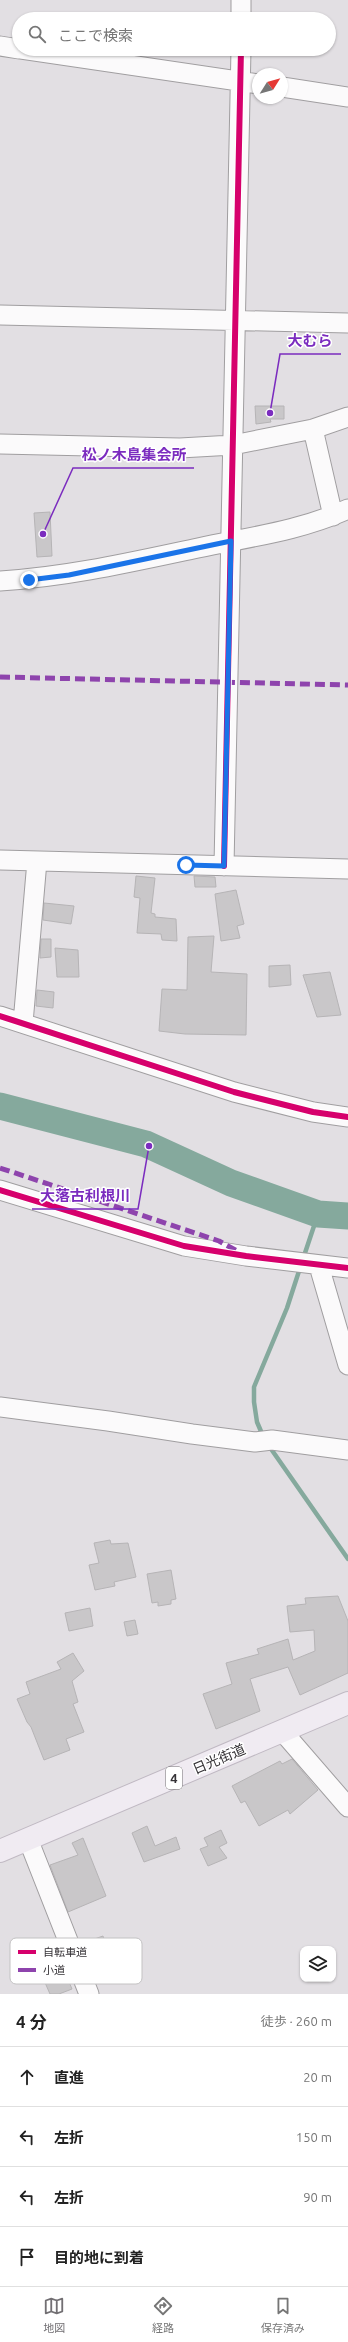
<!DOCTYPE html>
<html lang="ja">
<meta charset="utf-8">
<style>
body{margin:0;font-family:Ubuntu,"Noto Sans JP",sans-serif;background:#f2f2f2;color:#222}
.controls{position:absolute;right:12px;bottom:12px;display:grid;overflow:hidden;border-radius:8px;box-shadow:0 1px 3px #0004}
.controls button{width:36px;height:36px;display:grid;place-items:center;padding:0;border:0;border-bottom:1px solid #e0e0e0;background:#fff;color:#222;font:20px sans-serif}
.compass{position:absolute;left:252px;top:68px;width:36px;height:36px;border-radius:50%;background:#fff;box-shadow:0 1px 3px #0004;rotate:53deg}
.stop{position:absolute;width:12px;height:12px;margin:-9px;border:3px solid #1a73e8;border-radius:50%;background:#fff}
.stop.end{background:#1a73e8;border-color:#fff;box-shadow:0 1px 4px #0008}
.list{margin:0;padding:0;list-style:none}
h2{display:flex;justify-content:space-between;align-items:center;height:52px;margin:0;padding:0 16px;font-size:17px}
h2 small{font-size:13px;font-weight:400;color:#767676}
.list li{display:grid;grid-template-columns:26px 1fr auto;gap:12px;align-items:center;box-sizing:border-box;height:60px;padding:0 16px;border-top:1px solid #e0e0e0}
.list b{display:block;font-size:15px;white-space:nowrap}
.list em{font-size:13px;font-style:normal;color:#767676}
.icon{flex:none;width:22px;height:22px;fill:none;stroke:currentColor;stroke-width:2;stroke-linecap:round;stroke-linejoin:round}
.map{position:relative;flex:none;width:348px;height:1994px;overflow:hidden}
.search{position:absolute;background:#fff;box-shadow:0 1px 3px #0004;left:12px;right:12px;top:12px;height:44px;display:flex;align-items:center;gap:10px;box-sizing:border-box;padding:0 14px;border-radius:22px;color:#767676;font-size:15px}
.sheet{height:292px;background:#fff}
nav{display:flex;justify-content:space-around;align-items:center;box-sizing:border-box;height:56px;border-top:1px solid #e0e0e0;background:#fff;font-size:11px;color:#767676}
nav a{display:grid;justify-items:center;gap:2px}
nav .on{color:#726f73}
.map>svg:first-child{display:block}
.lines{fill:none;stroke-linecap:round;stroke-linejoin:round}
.stream{stroke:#85a99d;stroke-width:4.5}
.river{stroke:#85a99d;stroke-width:27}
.building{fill:#c9c7c9;stroke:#b6b4b6}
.minor-casing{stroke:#a09ea0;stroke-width:21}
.highway-casing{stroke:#c0b9c3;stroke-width:24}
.minor{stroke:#fbfafb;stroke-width:19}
.highway{stroke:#f0ebf2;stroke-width:22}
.quiet{stroke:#8e44ad;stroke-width:5;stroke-dasharray:10 5;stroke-linecap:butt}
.cycleway-casing{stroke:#fff;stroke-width:8}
.cycleway{stroke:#d6006c;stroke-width:6}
.route{stroke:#1a73e8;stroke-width:5}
.labels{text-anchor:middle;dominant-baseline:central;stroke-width:3;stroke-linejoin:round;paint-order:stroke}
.shield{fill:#fff;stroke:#727073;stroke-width:1}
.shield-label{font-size:13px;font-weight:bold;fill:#363337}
.street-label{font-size:14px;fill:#363337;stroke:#fff}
.key{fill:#fff;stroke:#c3c2c3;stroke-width:1}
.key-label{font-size:11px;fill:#363337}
.leader{fill:none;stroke:#7b2cbf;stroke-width:1.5}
.callout-dot{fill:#7b2cbf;stroke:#fff;stroke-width:1.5}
.callout-label{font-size:15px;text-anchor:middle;font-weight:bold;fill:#7b2cbf;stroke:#fff;stroke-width:3;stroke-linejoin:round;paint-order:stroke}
</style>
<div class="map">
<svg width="348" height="1994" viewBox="0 0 348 1994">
<rect width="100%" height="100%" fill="#e2dfe3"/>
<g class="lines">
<path class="stream" d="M303 1259 318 1214
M263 1436 257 1422 254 1402V1387L287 1308 300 1268
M269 1446 348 1559"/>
<path class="river" d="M0 1106 146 1144 231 1183 318 1214 348 1216"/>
</g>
<path class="building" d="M255 406H284V419H270L271 422 256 424Z
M50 512 52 556 37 557 34 513Z
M136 876 155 878 151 913 155 914V917L176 919 177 941 162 940 161 934 137 933 140 898 134 897Z
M194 876 215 877 216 887H195Z
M236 890 244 924 237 926 240 938 221 941 215 894Z
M44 903 74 906 71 924 43 920Z
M214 936 211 972 247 974 246 1035 185 1034 159 1031 162 989 187 990 188 937Z
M41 939H51V957L40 958Z
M55 948 78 950 79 977H57Z
M290 965 291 985 269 987V966Z
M330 972 341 1015 317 1017 303 975Z
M37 990 54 992 53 1008 36 1006Z
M110 1540 111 1544 128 1543 136 1577 114 1582 115 1586 95 1590 89 1565 99 1563 94 1543Z
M171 1570 176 1599 171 1600V1604L158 1606V1602L152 1603 147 1574Z
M338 1596 348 1621V1673L300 1695 288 1667 250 1679 260 1711 216 1729 203 1694 232 1684 226 1663 259 1654 257 1649 288 1639 293 1660 315 1651 314 1630 290 1632 287 1606 306 1604 305 1598Z
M90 1608 93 1626 69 1631 65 1613Z
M135 1620 138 1634 127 1636 124 1622Z
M73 1653 84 1671 72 1681 78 1702 73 1704 84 1732 66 1739 70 1750 44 1760 31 1727 27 1722 17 1699 30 1694 26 1682 61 1669 57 1662Z
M292 1759 318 1790 290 1814 288 1810 259 1826 245 1801 241 1803 232 1786 280 1761 282 1764Z
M147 1826 155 1846 176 1837 180 1849 144 1862 132 1833Z
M221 1830 227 1843 219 1847 227 1858 208 1866 200 1849 208 1846 204 1838Z
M83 1838 106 1896 68 1912 50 1865 78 1855 72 1843Z
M103 1936 107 1949 91 1955 86 1942Z
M64 1970 72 1989 59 1994H50L43 1978Z"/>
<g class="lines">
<defs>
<path id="minor" d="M241 19V0
M0 46 19 49
M21 49 258 84
M282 87 348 97
M0 315 348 323
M313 429 333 516
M0 444 180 448 233 445 313 429 348 417
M0 581C67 577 132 562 198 548 249 537 300 531 348 509
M0 860 348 869
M224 866 241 49
M0 1016 234 1092 313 1112 348 1117
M23 1023 37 861
M0 1190 184 1246 246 1256 348 1268
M319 1266 348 1365
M0 1407 108 1421 192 1434 255 1442 272 1440 348 1450
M283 1732 348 1807
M28 1839 89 1994"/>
<path id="highway" d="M0 1851 348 1703"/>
</defs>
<use href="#minor" class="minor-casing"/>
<use href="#highway" class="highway-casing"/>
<use href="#minor" class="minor"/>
<use href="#highway" class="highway"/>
<path class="quiet" d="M0 677 348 685
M0 1168 219 1241 237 1251"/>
<defs>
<path id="cycleway" d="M224 866 241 49
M0 1016 234 1092 313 1112 348 1117
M0 1190 184 1246 246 1256 348 1268"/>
</defs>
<use href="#cycleway" class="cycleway-casing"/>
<use href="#cycleway" class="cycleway"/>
</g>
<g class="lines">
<path class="route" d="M29 580 69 575 231 541 224 866 186 865"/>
</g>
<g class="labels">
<rect class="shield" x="166" y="1767" width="16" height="22" rx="3"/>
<g class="shield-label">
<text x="174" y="1778">4</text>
</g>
<g class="street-label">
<text transform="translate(219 1759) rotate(-23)">日光街道</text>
</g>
</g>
<rect x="10" y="1938" width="132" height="46" rx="6" class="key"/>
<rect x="18" y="1950" width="18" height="4" fill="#d6006c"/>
<rect x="18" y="1968" width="18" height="4" fill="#8e44ad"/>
<g class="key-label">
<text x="43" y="1956">自転車道</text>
<text x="43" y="1974">小道</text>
</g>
<path class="leader" d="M270 413L280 354H341M43 534L73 468H194M149 1146L138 1209H32"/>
<g class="callout-dot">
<circle cx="270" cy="413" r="4"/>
<circle cx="43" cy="534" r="4"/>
<circle cx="149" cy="1146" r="4"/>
</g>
<g class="callout-label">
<text x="310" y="346">大むら</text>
<text x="134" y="460">松ノ木島集会所</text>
<text x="85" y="1201">大落古利根川</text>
</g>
</svg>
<div class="controls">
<button><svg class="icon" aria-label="layers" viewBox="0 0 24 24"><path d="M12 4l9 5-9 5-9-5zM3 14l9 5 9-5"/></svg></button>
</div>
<svg class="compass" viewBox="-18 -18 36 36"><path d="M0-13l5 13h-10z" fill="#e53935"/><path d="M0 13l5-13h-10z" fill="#767676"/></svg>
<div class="stop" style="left:186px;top:865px"></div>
<div class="stop end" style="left:29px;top:580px"></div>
<div class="search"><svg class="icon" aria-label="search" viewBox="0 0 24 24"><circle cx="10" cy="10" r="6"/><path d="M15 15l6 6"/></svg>ここで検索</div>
</div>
<section class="sheet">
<h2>4 分<small>徒歩 · 260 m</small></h2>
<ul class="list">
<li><svg class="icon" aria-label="ahead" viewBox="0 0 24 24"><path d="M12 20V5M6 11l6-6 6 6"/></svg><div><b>直進</b></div><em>20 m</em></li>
<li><svg class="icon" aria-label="left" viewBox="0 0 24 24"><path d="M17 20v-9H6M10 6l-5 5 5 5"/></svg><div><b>左折</b></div><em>150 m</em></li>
<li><svg class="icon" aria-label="left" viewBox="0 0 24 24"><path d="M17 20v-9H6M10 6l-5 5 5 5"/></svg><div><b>左折</b></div><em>90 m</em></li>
<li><svg class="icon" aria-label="arrive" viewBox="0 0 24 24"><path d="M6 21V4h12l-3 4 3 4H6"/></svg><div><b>目的地に到着</b></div></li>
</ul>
</section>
<nav>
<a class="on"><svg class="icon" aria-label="map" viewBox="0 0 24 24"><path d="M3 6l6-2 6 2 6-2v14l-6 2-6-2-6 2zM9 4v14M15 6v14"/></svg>地図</a>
<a><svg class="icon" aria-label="directions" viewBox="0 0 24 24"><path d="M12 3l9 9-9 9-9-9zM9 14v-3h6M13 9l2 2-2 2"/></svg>経路</a>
<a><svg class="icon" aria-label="saved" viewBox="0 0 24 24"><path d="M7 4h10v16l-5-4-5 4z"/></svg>保存済み</a>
</nav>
